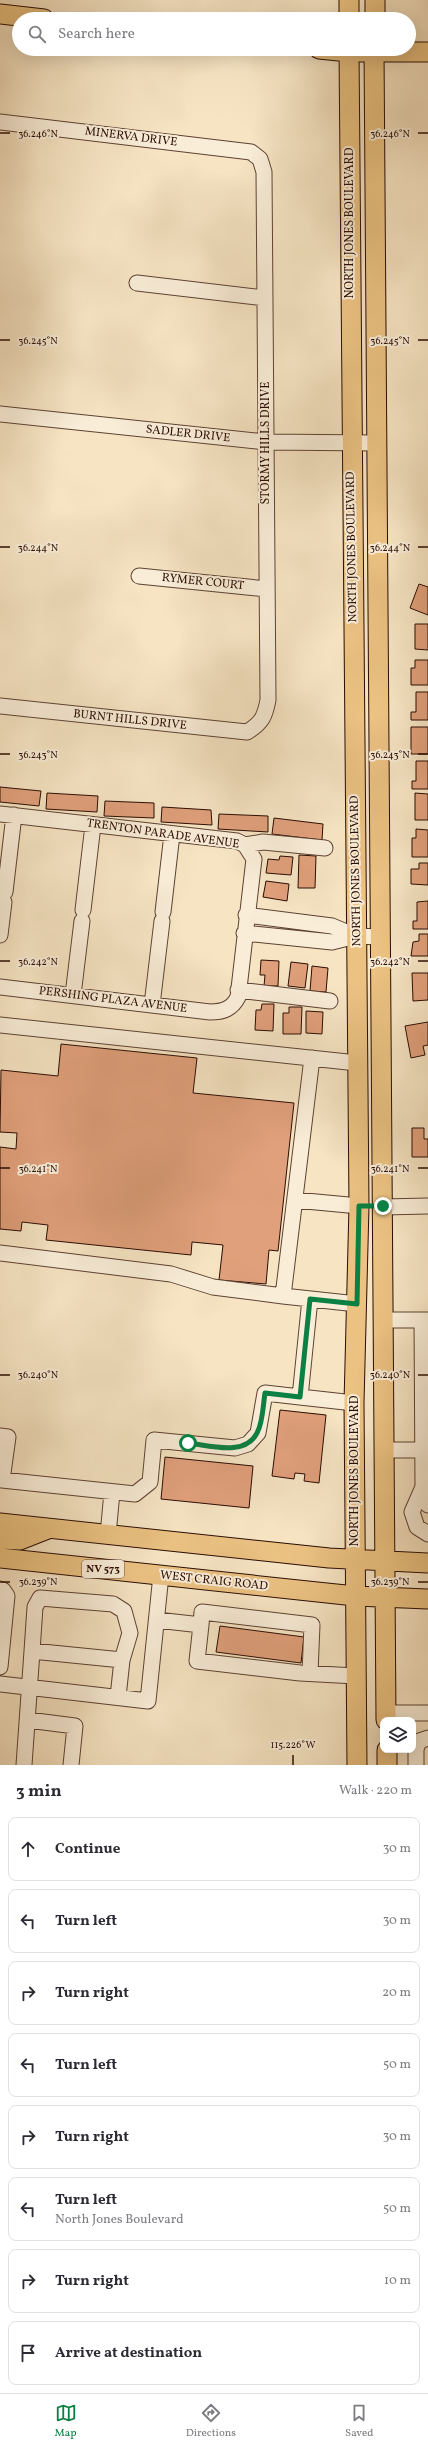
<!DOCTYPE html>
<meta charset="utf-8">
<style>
body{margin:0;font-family:Vollkorn,serif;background:#f2f2f3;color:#2b2b33}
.controls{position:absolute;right:12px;bottom:12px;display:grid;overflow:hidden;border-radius:8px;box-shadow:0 4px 16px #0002}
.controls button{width:36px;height:36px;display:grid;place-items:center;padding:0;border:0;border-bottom:1px solid #e1e1e2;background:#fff;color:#2b2b33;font:20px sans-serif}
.stop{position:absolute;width:12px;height:12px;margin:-9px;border:3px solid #0b8043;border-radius:50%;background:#fff}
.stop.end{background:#0b8043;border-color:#fff;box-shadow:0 1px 4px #0008}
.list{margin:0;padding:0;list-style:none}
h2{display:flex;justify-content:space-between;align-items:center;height:52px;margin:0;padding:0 16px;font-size:17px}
h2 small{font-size:13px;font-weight:400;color:#7c7c81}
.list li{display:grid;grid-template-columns:26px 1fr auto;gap:12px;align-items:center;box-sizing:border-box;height:64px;margin:0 8px 8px;padding:0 8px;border:1px solid #e1e1e2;border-radius:8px}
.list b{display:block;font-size:15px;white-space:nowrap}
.list p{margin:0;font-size:13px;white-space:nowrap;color:#7c7c81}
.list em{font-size:13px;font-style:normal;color:#7c7c81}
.icon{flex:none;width:22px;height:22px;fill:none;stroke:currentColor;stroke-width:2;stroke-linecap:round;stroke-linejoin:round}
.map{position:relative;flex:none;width:428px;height:1765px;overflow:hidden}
.search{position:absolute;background:#fff;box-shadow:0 4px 16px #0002;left:12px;right:12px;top:12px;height:44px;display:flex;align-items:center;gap:10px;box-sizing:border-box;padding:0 14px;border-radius:22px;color:#7c7c81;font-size:15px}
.sheet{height:628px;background:#fff}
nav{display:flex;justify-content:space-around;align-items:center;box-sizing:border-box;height:56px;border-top:1px solid #e1e1e2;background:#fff;font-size:11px;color:#7c7c81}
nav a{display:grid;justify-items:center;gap:2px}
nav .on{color:#0b8043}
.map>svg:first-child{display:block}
.building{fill:#e0a07b;stroke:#2a0c03}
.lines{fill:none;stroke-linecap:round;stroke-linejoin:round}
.minor-casing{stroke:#5d4233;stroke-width:17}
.major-casing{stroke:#2a0c03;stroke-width:21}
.minor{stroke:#f9edd8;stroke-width:15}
.major{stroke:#ebc282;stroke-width:19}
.route{stroke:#0b8043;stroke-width:5}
.ticks{fill:none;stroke:#2a0c03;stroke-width:1.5}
.labels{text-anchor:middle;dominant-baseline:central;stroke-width:4;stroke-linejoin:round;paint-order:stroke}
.shield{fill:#f9edd8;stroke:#685043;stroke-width:1}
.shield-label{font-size:11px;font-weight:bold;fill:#2a0c03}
.street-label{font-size:12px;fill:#2a0c03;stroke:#f9edd8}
.ticks-label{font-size:10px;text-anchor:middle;fill:#2a0c03;stroke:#f9edd8;stroke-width:4;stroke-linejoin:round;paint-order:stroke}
</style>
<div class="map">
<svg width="428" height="1765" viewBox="0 0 428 1765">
<rect width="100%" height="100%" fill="#f6e4c3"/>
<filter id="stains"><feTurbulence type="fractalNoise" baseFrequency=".005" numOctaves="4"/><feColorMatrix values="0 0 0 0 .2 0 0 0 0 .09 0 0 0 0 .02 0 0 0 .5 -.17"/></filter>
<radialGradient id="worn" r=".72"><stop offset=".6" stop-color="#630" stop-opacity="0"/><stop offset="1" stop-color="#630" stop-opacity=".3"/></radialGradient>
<path class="building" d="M419 584 428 587V615L410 608Z
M415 624H428V650L415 649Z
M415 660H428V685H411V668H415Z
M416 692H428V720H411V712H416Z
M411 727H428V754H411Z
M416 761H428V789H412V781H416Z
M0 787 41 791 39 806 0 802Z
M47 793 98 796 97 812 46 809Z
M415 793 428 794V820H415Z
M105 801 154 803V818L104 816Z
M162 807 211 810 212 825 161 822Z
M219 814 268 816V832L218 829Z
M274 818 323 824 322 840 272 834Z
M416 829 428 830V857H412V838H416Z
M299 855 316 856 315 888H298Z
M280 856 293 857 291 875 266 873 268 859 279 860Z
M419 863H428V885L411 884V869H419Z
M266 881 289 884 287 901 263 897Z
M428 901V929H413V921H417V902Z
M419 934H428V956H411L413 942 419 941Z
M261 960 279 961 278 986H264L265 975H260Z
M291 962 308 964 305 988 288 986Z
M312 966 328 968 326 992 310 991Z
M412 973H428V1000L413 1001Z
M262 1004H274L273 1031 255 1030 256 1010H261Z
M289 1007H302L301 1034H283V1013H289Z
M306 1011 323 1012 322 1034 306 1033Z
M428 1022V1045L423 1046 425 1055 411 1058 405 1026Z
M61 1044 197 1058 193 1093 294 1103 278 1251 269 1250 266 1284 219 1280 223 1245 192 1242 191 1255 46 1240 48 1225 22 1222 21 1231 0 1229V1147L16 1149 17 1133 0 1132 1 1070 58 1076Z
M412 1128H424V1139H428V1157H412Z
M280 1410 326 1415 319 1483 304 1481 305 1474 295 1473 294 1479 272 1476Z
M165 1457 253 1466 249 1508 161 1499Z
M220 1626 304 1637 301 1663 216 1652Z"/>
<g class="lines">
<defs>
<path id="minor" d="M0 122 251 152 260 159 264 172 268 700C265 716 262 723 247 732L0 706
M137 283 265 298
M0 414 266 442 376 443
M139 576 267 589
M0 814 237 841 245 845 263 842 325 848
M5 892 14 815
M83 910 93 825
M163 912 172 834
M246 915 332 926 356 936
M244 933 332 942 356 936 381 937
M0 935 4 902
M0 987 210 1012C223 1012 232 1009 238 997L254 859 245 845
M238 990 330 1001
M73 995 82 921
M152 1005 162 921
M0 1025 357 1063
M312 1058 283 1296 357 1304
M295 1200 359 1206
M383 1207 428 1206
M0 1253 171 1274 213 1287 283 1296
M310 1299 300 1397 354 1403
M384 1320H428
M422 1320 423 1487 428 1505
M0 1436 8 1437 2 1480 135 1494 150 1482 154 1440 235 1448 248 1444 258 1433 265 1393 300 1397
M385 1450H423
M423 1487 412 1512 417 1527 428 1534
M108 1535 112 1492
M0 1589 3 1590 7 1596 0 1667
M157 1620 201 1625 197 1661 300 1673 356 1676
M201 1625 202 1612 312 1625 310 1673
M32 1651 35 1607 40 1598 113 1604 124 1611 130 1633 122 1660
M0 1684 148 1701 161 1575
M386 1713H428
M28 1720 75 1726 71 1765
M24 1765 32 1651 122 1660 118 1697
M416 1765V1749L419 1741 428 1738"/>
<path id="major" d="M0 14 44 19
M349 19V0
M375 19V0
M319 49 349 52H428
M349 49 359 1206 354 1403 357 1765
M374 49 386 1720
M0 1523 329 1558 428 1563
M0 1539 20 1540 48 1529
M0 1558 355 1596 428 1599
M387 1750V1765"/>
</defs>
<use href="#minor" class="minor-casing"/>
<use href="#major" class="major-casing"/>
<use href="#minor" class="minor"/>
<use href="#major" class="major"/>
</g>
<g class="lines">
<path class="route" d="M188 1443C209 1445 245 1457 257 1433 263 1423 263 1405 265 1393L300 1397 310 1299 357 1304 359 1206H383"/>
</g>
<path class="ticks" d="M0 133H10M418 133H428M0 340H10M418 340H428M0 547H10M418 547H428M0 754H10M418 754H428M0 961H10M418 961H428M0 1168H10M418 1168H428M0 1375H10M418 1375H428M0 1582H10M418 1582H428M293 1755V1765"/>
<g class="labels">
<rect class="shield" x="82" y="1560" width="42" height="18" rx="3"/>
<g class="shield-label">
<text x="103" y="1569">NV 573</text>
</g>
<g class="street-label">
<text transform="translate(131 137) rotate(7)">MINERVA DRIVE</text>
<text transform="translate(350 223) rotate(-90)">NORTH JONES BOULEVARD</text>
<text transform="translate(188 434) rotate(6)">SADLER DRIVE</text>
<text transform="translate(266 443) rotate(-90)">STORMY HILLS DRIVE</text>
<text transform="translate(352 547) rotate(-91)">NORTH JONES BOULEVARD</text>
<text transform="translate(203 582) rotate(6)">RYMER COURT</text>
<text transform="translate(130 720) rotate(6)">BURNT HILLS DRIVE</text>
<text transform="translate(163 834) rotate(8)">TRENTON PARADE AVENUE</text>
<text transform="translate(356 871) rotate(-91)">NORTH JONES BOULEVARD</text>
<text transform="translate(113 1000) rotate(7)">PERSHING PLAZA AVENUE</text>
<text transform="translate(355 1471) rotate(-90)">NORTH JONES BOULEVARD</text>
<text transform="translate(214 1581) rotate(6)">WEST CRAIG ROAD</text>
</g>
</g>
<g class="ticks-label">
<text x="38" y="137">36.246°N</text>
<text x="390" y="137">36.246°N</text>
<text x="38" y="344">36.245°N</text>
<text x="390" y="344">36.245°N</text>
<text x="38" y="551">36.244°N</text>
<text x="390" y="551">36.244°N</text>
<text x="38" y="758">36.243°N</text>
<text x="390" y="758">36.243°N</text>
<text x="38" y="965">36.242°N</text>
<text x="390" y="965">36.242°N</text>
<text x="38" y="1172">36.241°N</text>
<text x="390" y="1172">36.241°N</text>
<text x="38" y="1378">36.240°N</text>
<text x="390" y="1378">36.240°N</text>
<text x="38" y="1585">36.239°N</text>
<text x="390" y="1585">36.239°N</text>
<text x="293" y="1748">115.226°W</text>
</g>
<rect width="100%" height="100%" filter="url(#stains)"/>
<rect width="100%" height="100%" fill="url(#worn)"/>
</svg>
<div class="controls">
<button><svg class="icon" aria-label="layers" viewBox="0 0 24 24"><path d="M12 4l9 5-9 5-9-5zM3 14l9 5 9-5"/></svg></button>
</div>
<div class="stop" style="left:188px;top:1443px"></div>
<div class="stop end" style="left:383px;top:1206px"></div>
<div class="search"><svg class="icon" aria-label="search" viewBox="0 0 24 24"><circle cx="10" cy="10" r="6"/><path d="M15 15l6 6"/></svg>Search here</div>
</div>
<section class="sheet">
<h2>3 min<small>Walk · 220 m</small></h2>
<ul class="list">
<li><svg class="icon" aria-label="ahead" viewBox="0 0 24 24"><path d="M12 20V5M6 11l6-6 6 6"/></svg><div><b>Continue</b></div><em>30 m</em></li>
<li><svg class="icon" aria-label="left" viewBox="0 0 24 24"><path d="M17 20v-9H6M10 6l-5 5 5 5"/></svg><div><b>Turn left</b></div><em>30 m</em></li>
<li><svg class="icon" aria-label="right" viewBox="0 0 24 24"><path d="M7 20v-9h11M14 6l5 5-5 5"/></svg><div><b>Turn right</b></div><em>20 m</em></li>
<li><svg class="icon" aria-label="left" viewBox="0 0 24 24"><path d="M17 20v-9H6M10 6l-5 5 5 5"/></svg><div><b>Turn left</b></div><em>50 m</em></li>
<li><svg class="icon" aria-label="right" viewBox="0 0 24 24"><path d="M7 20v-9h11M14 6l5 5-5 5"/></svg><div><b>Turn right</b></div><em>30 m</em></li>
<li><svg class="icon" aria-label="left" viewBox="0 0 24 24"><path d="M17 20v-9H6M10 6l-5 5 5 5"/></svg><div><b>Turn left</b><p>North Jones Boulevard</p></div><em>50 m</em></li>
<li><svg class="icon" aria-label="right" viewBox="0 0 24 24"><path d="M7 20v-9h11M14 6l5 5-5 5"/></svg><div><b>Turn right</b></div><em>10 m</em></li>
<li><svg class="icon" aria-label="arrive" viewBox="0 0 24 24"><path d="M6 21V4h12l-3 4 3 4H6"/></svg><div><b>Arrive at destination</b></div></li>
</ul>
</section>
<nav>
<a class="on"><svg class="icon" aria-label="map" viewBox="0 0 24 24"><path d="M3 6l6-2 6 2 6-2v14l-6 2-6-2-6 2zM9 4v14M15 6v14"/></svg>Map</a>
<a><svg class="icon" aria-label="directions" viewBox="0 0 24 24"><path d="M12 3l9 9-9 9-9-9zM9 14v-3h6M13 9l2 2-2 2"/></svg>Directions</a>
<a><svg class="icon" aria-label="saved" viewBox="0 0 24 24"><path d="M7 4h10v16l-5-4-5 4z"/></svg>Saved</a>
</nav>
